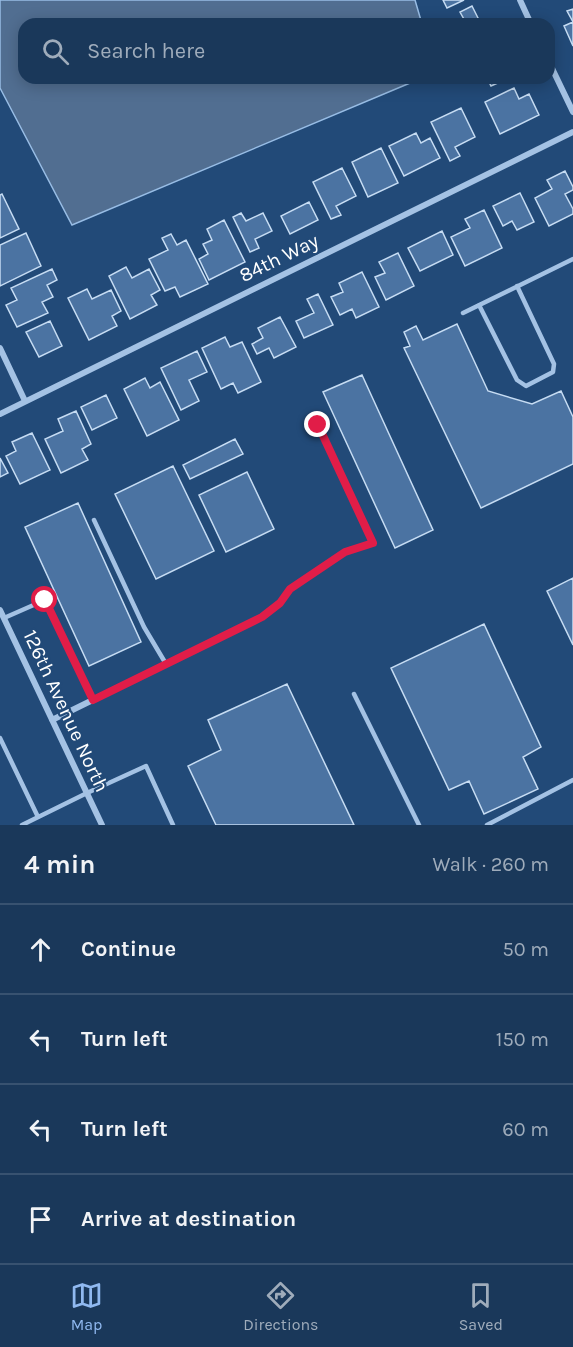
<!DOCTYPE html>
<meta charset="utf-8">
<style>
body{margin:0;font-family:Karla,sans-serif;background:#274363;color:#f1f3f6}
.stop{position:absolute;width:18px;height:18px;margin:-14px;border:4px solid #e11d48;border-radius:50%;background:#fff}
.stop.end{background:#e11d48;border-color:#fff;box-shadow:0 2px 6px #0008}
.list{margin:0;padding:0;list-style:none}
h2{display:flex;justify-content:space-between;align-items:center;height:78px;margin:0;padding:0 24px;font-size:26px}
h2 small{font-size:20px;font-weight:400;color:#9facbb}
.list li{display:grid;grid-template-columns:39px 1fr auto;gap:18px;align-items:center;box-sizing:border-box;height:90px;padding:0 24px;border-top:2px solid #385270}
.list b{display:block;font-size:22px;white-space:nowrap}
.list em{font-size:20px;font-style:normal;color:#9facbb}
.icon{flex:none;width:33px;height:33px;fill:none;stroke:currentColor;stroke-width:2;stroke-linecap:round;stroke-linejoin:round}
.map{position:relative;flex:none;width:573px;height:825px;overflow:hidden}
.search{position:absolute;background:#1a385a;box-shadow:0 3px 15px #0003;left:18px;right:18px;top:18px;height:66px;display:flex;align-items:center;gap:15px;box-sizing:border-box;padding:0 21px;border-radius:18px;color:#9facbb;font-size:22px}
.sheet{height:438px;background:#1a385a}
nav{display:flex;justify-content:space-around;align-items:center;box-sizing:border-box;height:84px;border-top:2px solid #385270;background:#1a385a;font-size:16px;color:#9facbb}
nav a{display:grid;justify-items:center;gap:3px}
nav .on{color:#90b9f0}
.map>svg:first-child{display:block}
.water{fill:#516e91;stroke:#98bde5;stroke-width:1.5}
.building{fill:#4b73a2;stroke:#c6dcf3;stroke-width:1.5}
.lines{fill:none;stroke-linecap:round;stroke-linejoin:round}
.lane{stroke:#a4c2e4;stroke-width:4.5}
.street{stroke:#a4c2e4;stroke-width:6}
.route{stroke:#e11d48;stroke-width:8}
.labels{text-anchor:middle;dominant-baseline:central;stroke-width:4.5;stroke-linejoin:round;paint-order:stroke}
.street-label{font-size:20px;fill:#fff;stroke:#224a78}
</style>
<div class="map">
<svg width="573" height="825" viewBox="0 0 573 825">
<rect width="100%" height="100%" fill="#224a78"/>
<path class="water" d="M0 0H415L422 24H24V78H422L72 225 0 88Z"/>
<path class="building" d="M443 0H464L447 8Z
M472 6 481 24H457L465 21 460 12Z
M573 9V46L564 26 573 22 567 11Z
M487 78H509L491 86Z
M514 88 519 99 529 94 539 115 500 134 485 102Z
M461 108 475 137 455 147 460 156 450 161 431 122Z
M416 133 421 143 430 138 440 158 404 176 389 146Z
M381 148 398 183 368 197 352 162Z
M342 168 356 196 336 206 341 215 331 219 313 182Z
M565 171 573 187V190L565 194 573 209V214L549 226 535 198 552 189 547 180Z
M520 193 534 222 517 230 512 221 503 226 493 206Z
M2 194 19 229 0 238V195Z
M309 202 318 220 290 234 281 216Z
M484 210 502 248 465 266 451 237 470 228 465 219Z
M241 213 246 221 263 213 272 231 255 239 259 248 250 252 233 217Z
M224 220 245 262 209 280 199 259 208 254 203 244 212 240 207 229Z
M442 231 453 255 420 271 408 248Z
M26 233 41 266 0 286V245Z
M171 234 177 245 186 240 208 284 180 297 175 287 165 291 149 259 168 250 162 238Z
M398 253 414 286 386 300 375 277 385 273 379 262Z
M126 267 132 278 149 269 160 290 151 295 157 305 130 319 109 276Z
M52 269 57 280 47 285 53 297 42 302 48 313 17 327 6 305 17 300 11 288Z
M362 272 379 307 356 318 352 309 340 315 331 297 343 292 339 283Z
M87 289 92 299 111 290 121 311 112 316 117 326 89 340 68 298Z
M318 294 333 325 304 338 296 321 314 313 307 299Z
M280 317 296 347 274 358 269 348 257 354 252 344 263 338 258 328Z
M50 321 62 346 39 357 26 332Z
M457 324 488 391 532 404 561 391 573 417V464L481 508 404 348 410 346 404 332 416 326 423 340Z
M225 337 230 347 242 342 261 382 238 393 233 383 221 389 202 348Z
M197 351 207 372 189 380 199 401 181 410 161 368Z
M362 375 433 530 395 548 323 392Z
M145 378 150 388 160 382 179 420 147 436 124 389Z
M106 395 117 418 92 430 81 407Z
M76 411 91 444 82 449 88 460 61 473 45 439 63 431 58 419Z
M32 433 50 470 20 484 6 456 16 451 12 442Z
M235 439 243 454 190 479 183 465Z
M0 458 8 473 0 477Z
M173 466 214 551 156 579 115 494Z
M247 472 274 529 226 552 199 495Z
M78 503 141 642 89 666 25 527Z
M573 578V645L547 591Z
M484 624 541 747 523 757 538 789 484 814 469 781 449 790 391 668Z
M287 684 354 825H216L188 766 221 750 208 720Z"/>
<g class="lines">
<path class="lane" d="M479 305 517 380 526 386 553 372 554 364 517 286
M463 313 573 259
M94 520 144 627 166 664
M290 589 345 551 373 543 318 425
M4 618 45 600 93 700
M354 694 419 825
M0 738 38 817
M22 825 87 793 146 766 173 825
M487 825 573 780"/>
<path class="street" d="M520 0 531 24
M549 62 573 112
M0 348 25 401
M0 414 573 132
M0 610 102 825
M52 720 262 617 280 603 290 589"/>
</g>
<g class="lines">
<path class="route" d="M45 600 93 700 262 617 280 603 290 589 345 552 373 543 318 425"/>
</g>
<g class="labels">
<g class="street-label">
<text transform="translate(279 258) rotate(-26)">84th Way</text>
<text transform="translate(66 711) rotate(65)">126th Avenue North</text>
</g>
</g>
</svg>
<div class="stop" style="left:45px;top:600px"></div>
<div class="stop end" style="left:318px;top:425px"></div>
<div class="search"><svg class="icon" aria-label="search" viewBox="0 0 24 24"><circle cx="10" cy="10" r="6"/><path d="M15 15l6 6"/></svg>Search here</div>
</div>
<section class="sheet">
<h2>4 min<small>Walk · 260 m</small></h2>
<ul class="list">
<li><svg class="icon" aria-label="ahead" viewBox="0 0 24 24"><path d="M12 20V5M6 11l6-6 6 6"/></svg><div><b>Continue</b></div><em>50 m</em></li>
<li><svg class="icon" aria-label="left" viewBox="0 0 24 24"><path d="M17 20v-9H6M10 6l-5 5 5 5"/></svg><div><b>Turn left</b></div><em>150 m</em></li>
<li><svg class="icon" aria-label="left" viewBox="0 0 24 24"><path d="M17 20v-9H6M10 6l-5 5 5 5"/></svg><div><b>Turn left</b></div><em>60 m</em></li>
<li><svg class="icon" aria-label="arrive" viewBox="0 0 24 24"><path d="M6 21V4h12l-3 4 3 4H6"/></svg><div><b>Arrive at destination</b></div></li>
</ul>
</section>
<nav>
<a class="on"><svg class="icon" aria-label="map" viewBox="0 0 24 24"><path d="M3 6l6-2 6 2 6-2v14l-6 2-6-2-6 2zM9 4v14M15 6v14"/></svg>Map</a>
<a><svg class="icon" aria-label="directions" viewBox="0 0 24 24"><path d="M12 3l9 9-9 9-9-9zM9 14v-3h6M13 9l2 2-2 2"/></svg>Directions</a>
<a><svg class="icon" aria-label="saved" viewBox="0 0 24 24"><path d="M7 4h10v16l-5-4-5 4z"/></svg>Saved</a>
</nav>
